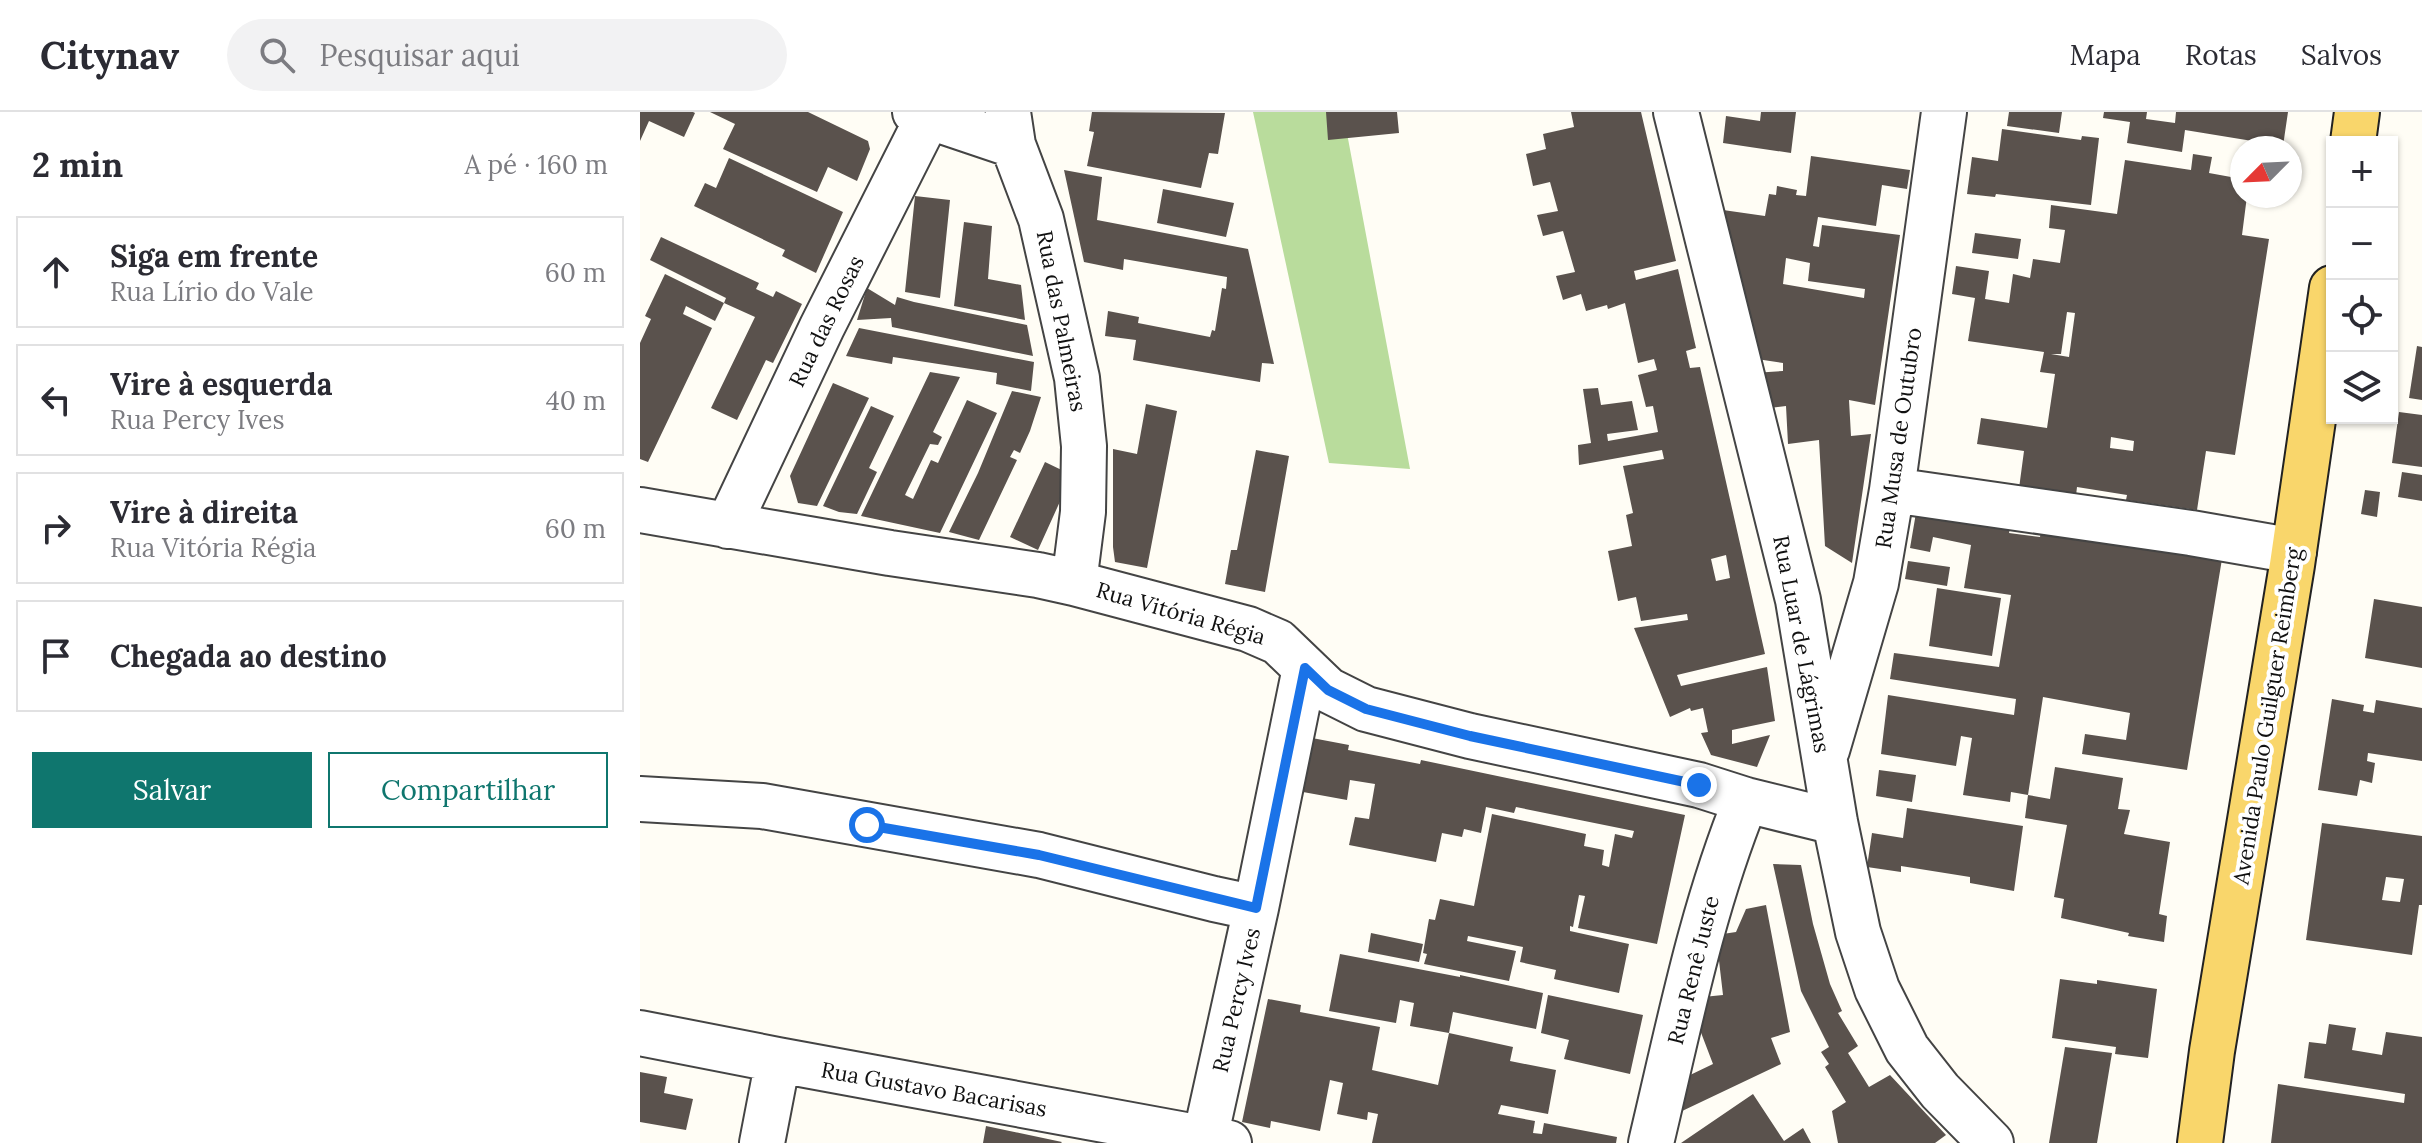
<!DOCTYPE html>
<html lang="pt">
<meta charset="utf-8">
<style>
body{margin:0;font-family:Lora,serif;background:#f2f2f3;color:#2b2b33}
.controls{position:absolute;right:24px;top:24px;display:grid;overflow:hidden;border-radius:0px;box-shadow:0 2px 6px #0004}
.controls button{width:72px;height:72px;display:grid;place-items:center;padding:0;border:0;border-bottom:2px solid #e1e1e2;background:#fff;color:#2b2b33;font:40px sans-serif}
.compass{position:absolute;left:1590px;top:24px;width:72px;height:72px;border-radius:50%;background:#fff;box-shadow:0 2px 6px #0004;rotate:246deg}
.stop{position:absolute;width:24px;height:24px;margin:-18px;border:6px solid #1a73e8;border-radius:50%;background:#fff}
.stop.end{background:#1a73e8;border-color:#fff;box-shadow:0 2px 8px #0008}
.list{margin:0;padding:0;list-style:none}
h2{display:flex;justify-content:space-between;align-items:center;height:104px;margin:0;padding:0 32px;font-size:34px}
h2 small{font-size:26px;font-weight:400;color:#7c7c81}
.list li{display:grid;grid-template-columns:52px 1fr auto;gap:24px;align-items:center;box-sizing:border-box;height:112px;margin:0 16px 16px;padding:0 16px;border:2px solid #e1e1e2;border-radius:0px}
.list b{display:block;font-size:30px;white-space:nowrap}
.list p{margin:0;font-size:26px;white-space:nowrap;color:#7c7c81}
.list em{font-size:26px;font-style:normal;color:#7c7c81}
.actions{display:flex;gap:16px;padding:24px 32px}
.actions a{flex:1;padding:18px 0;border:2px solid #0f766e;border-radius:0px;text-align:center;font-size:28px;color:#0f766e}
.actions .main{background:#0f766e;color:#fff}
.icon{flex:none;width:44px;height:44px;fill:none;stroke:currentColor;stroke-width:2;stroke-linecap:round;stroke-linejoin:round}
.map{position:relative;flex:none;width:1782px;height:1031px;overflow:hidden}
header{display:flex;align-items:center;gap:48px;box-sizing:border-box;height:112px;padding:0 40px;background:#fff;border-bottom:2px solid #e1e1e2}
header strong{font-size:38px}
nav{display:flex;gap:44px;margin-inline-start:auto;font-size:28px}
.search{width:560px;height:72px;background:#f2f2f3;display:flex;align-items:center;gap:20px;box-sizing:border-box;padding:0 28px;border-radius:44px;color:#7c7c81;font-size:30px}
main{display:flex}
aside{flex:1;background:#fff}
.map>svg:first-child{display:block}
.forest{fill:#b9dc9c}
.building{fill:#5a524d;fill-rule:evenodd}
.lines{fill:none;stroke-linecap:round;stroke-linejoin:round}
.minor-casing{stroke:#444;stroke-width:48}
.major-casing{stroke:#222;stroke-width:48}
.minor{stroke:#fff;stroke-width:44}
.major{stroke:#f9d66b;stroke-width:44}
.route{stroke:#1a73e8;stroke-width:10}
.labels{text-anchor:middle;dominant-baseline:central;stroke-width:8;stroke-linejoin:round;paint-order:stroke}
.street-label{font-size:22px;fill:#111;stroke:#fff}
</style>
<header>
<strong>Citynav</strong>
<div class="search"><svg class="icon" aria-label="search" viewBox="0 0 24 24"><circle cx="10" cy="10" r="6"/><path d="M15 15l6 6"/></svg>Pesquisar aqui</div>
<nav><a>Mapa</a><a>Rotas</a><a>Salvos</a></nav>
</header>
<main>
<aside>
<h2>2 min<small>A pé · 160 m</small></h2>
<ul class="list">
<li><svg class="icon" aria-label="ahead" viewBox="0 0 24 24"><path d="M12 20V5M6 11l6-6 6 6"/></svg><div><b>Siga em frente</b><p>Rua Lírio do Vale</p></div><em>60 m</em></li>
<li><svg class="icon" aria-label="left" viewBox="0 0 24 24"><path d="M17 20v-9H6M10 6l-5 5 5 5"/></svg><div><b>Vire à esquerda</b><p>Rua Percy Ives</p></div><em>40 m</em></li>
<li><svg class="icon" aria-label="right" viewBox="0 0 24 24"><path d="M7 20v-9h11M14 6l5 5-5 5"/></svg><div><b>Vire à direita</b><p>Rua Vitória Régia</p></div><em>60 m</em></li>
<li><svg class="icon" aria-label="arrive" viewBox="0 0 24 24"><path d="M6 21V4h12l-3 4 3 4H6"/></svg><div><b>Chegada ao destino</b></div></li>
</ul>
<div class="actions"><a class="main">Salvar</a><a>Compartilhar</a></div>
</aside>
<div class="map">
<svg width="1782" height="1031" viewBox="0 0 1782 1031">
<rect width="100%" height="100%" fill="#fffdf5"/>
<path class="forest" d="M613 0H703L770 357 689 351Z"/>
<path class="building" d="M0 0H53L55 1 44 25 9 9 0 29Z
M70 0H168L228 29 230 37 217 69 188 55 177 80 83 37 95 12Z
M452 0 585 1 578 42 569 41 561 76 447 54 454 20 449 19Z
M686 0H757L759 21 688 28Z
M931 0H1001L1036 149 994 159 996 168 1038 157 1056 236 1046 239 1050 256 1060 255 1125 542 1037 563 1041 574 1127 555 1135 609 1092 618V632L1130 623 1117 655 1071 643 1061 621 1068 620 1063 596 1051 599 1050 596 1030 605 994 516 1048 508 1047 502 1001 509 996 485 978 489 968 439 992 434 986 403 993 401 983 354 1024 347 1022 338 939 353 938 333 951 331 943 277 958 276 961 293 992 289 998 318 967 322 968 329 1018 320 1013 294 1006 295 998 263 1017 258 1014 247 998 251 985 191 968 197 967 193 946 199 941 182 923 188 916 164 935 160 923 119 903 124 897 103 918 99 910 70 893 74 886 42 906 37 903 22 934 15ZM1086 443 1090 466 1076 469 1071 447Z
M1121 0H1156L1151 41 1083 31 1086 4 1120 9Z
M1369 0H1422L1419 21 1367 14Z
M1464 0H1507L1506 7 1535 11 1536 0H1648L1643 34 1545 18 1542 40 1487 31 1490 10 1463 6Z
M1362 17 1441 28 1442 24 1459 26 1451 93 1356 82 1355 85 1327 82 1332 45 1358 49Z
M1553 42 1572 45 1569 61 1602 67V84H1607L1602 123 1629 127 1595 343 1566 339 1557 398 1486 388 1487 383 1437 375 1435 392 1378 384 1384 339 1337 332 1341 306 1407 316 1415 262 1400 260 1404 240 1328 229 1335 186 1312 182 1316 154 1349 159 1345 187 1369 191 1373 162 1390 166 1393 147 1420 151 1425 118 1409 116 1411 93 1477 102 1485 48 1551 58ZM1427 200 1435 201 1429 245 1411 242H1421ZM1471 325 1494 329 1493 339 1470 336Z
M1171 44 1270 58 1267 77 1242 73 1236 114 1178 105 1173 134 1179 135 1182 113 1260 123 1235 293 1209 288 1211 324 1231 322 1212 451 1185 434 1179 328 1148 332 1146 294 1121 297 1113 261 1143 259V251L1110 246 1076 97 1125 104 1129 82 1136 83 1137 74 1157 78 1156 83 1166 84ZM1146 146 1170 151 1168 169 1225 177 1224 186 1143 172Z
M89 46 203 100 176 161 142 144 145 138 54 94 65 71 76 76Z
M424 58 462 65 457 108 608 137 634 252 622 251 620 270 493 248 496 228 465 224 468 199 499 205 498 211 570 225 572 218 575 219 582 176 586 177 587 165 484 147 483 158 444 150Z
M523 77 594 91 586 125 517 111Z
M275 84 310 88 300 186 265 180Z
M324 110 352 114 348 167 381 173 385 208 314 194Z
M1335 121 1381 127 1378 147 1332 141Z
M21 125 119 171 116 177 133 185 136 179 162 192 133 251 126 248 97 308 71 296 115 205 84 191 86 186 10 148Z
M25 162 84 191 75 209 46 194 43 202 72 216 8 350 0 347V231L11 207 5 204Z
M227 176 255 193 257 185 274 190 387 213 393 244 252 215 251 206 217 208Z
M219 216 394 250 391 279 356 272 357 261 253 245 252 252 206 244Z
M1777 234 1782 235V288L1769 286Z
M290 260 320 265 293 320 302 325 298 333 290 332 265 383 273 387 291 348 298 351 327 288 357 301 300 421 221 404Z
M193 271 229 286 177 394 158 391 150 364Z
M372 279 401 285 390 319 380 341 374 338 370 345 377 348 339 428 309 420 338 361Z
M506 292 537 299 507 456 475 450 473 435V337L497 342Z
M231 294 254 304 229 356 237 360 217 402 199 400 183 394Z
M1759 300 1782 303V355L1752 351Z
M616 338 649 344 625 480 585 472 591 438H597Z
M405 350 432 363 398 438 370 425Z
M1762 360 1782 363V389L1758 385Z
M1725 378 1740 380 1737 405 1721 402Z
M1277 395 1371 410 1369 421 1400 425 1402 414 1583 441 1547 658 1442 642 1445 622 1486 628 1490 601 1403 585 1388 683 1371 680 1370 690 1323 683 1332 626 1321 624 1316 654 1241 642 1248 583 1374 603 1376 587 1250 567 1254 541 1359 555 1371 483 1324 476 1331 433 1293 425 1290 440 1270 436Z
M1268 449 1310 455 1307 474 1265 467Z
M1297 476 1361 486 1352 544 1289 534Z
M1734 487 1782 495V556L1725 546Z
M1692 587 1724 593 1723 599 1734 601 1736 588 1782 596V649L1728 641 1727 649 1735 651 1732 671 1720 668 1717 684 1678 678Z
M672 626 709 633 708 638 780 652 781 648 1045 703 1017 832 938 816 945 784 939 783 933 815 930 814V819L989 832 979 881 914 867 916 858 880 850 883 835 828 824 827 829 876 839 869 869 784 852 787 842 783 841 789 807 795 808 800 787 834 794 852 702 946 722 944 734 964 738 962 753 969 755 975 722 992 726 994 719 876 695 874 701 846 695 841 721 824 717 822 725 802 721 796 750 709 733 715 705 729 707 735 672 710 668 707 688 663 680Z
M1415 655 1483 666 1478 697 1490 698 1484 722 1530 730 1519 802 1527 804 1524 830 1488 824 1489 821 1421 806 1424 787 1414 785 1427 713 1385 706 1388 683 1410 687Z
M1239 658 1276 663 1272 690 1236 684Z
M1267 696 1383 714 1374 779 1330 771V765L1261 754V760L1227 755 1232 721 1263 726Z
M1682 711 1782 724V793H1779L1772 843 1666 828ZM1746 765 1764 767 1760 790 1742 788Z
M1133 752 1161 753 1173 812 1190 872 1202 899 1198 901 1218 934 1208 941 1229 975 1250 963 1306 1023 1295 1031H1198L1192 999 1206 990 1185 955 1189 952 1181 940 1189 935 1161 879Z
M1126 793 1150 920 1131 926 1141 952 1040 1000 1048 964 1073 952 1060 918 1063 885 1083 883 1076 823 1096 820 1106 797Z
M731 821 783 832 779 850 728 840Z
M700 842 820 865V863L903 881 896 917 813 900 809 921 873 935 870 949 916 958 908 1002 861 993 858 1002 895 1009 893 1021 902 1022 904 1011 977 1025 976 1031H732L738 1002 728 1000 727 1008 697 1002 703 971 690 968 680 1019 631 1009 630 1016 602 1010 628 887 661 893 660 900 740 915 732 958 798 973 809 921 770 914 774 891 760 888 756 911 689 899Z
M1420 867 1457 872V868L1517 877 1508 946 1475 942 1476 935 1412 926Z
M908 883 1003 903 990 962 924 947 929 928 901 921Z
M1689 912 1716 916 1712 938 1742 943 1746 920 1782 925V1031H1631L1638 972 1764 991 1765 982 1664 966 1669 930 1686 932Z
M1425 935 1472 941 1457 1031H1409Z
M0 960 27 965 24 981 53 987 46 1018 0 1010Z
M1113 982 1144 1029 1163 1016 1171 1031H1041Z
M346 1014 422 1030 421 1031H343Z"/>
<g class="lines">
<defs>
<path id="minor" d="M275 0 373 33
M368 0 373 33 401 107 437 266 444 334 443 400 434 471
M1036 0 1158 488 1195 710 1218 820 1237 877 1267 937 1300 979 1351 1031
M1252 378 1551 421 1654 439
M0 398 250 441 398 463 434 471 608 517 638 530 688 578 726 597 830 624 1059 673 1106 688 1195 710
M88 414 182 215 288 5
M1187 638 1236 471 1252 378 1304 0
M0 687 122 694 399 743 574 787 616 796
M0 921 138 948 589 1031
M122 1031 138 948
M564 1031 616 796 665 556
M1011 1031C1039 914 1061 799 1106 688"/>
<path id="major" d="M1713 30 1717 0
M1560 1031 1572 939 1652 453 1692 176"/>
</defs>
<use href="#minor" class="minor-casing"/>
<use href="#major" class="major-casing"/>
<use href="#minor" class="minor"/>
<use href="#major" class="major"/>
</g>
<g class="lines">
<path class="route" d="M227 713 399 743 616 796 665 556 688 578 726 597 830 624 1059 673"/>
</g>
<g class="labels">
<g class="street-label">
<text transform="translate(186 209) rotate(-64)">Rua das Rosas</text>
<text transform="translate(422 209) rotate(79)">Rua das Palmeiras</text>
<text transform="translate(1258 326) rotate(-82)">Rua Musa de Outubro</text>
<text transform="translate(541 501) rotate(16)">Rua Vitória Régia</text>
<text transform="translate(1162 532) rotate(79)">Rua Luar de Lágrimas</text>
<text transform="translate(1627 604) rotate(-81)">Avenida Paulo Guilguer Reimberg</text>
<text transform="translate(1053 858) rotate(-76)">Rua Renê Juste</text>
<text transform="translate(596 888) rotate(-77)">Rua Percy Ives</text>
<text transform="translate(294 977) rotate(10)">Rua Gustavo Bacarisas</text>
</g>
</g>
</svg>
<div class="controls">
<button>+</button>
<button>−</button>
<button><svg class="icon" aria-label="locate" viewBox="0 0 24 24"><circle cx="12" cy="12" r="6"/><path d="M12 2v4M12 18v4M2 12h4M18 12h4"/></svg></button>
<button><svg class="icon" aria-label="layers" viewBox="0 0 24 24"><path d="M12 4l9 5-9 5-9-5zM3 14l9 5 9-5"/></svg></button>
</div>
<svg class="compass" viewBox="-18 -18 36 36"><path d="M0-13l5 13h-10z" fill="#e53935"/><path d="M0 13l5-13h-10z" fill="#7c7c81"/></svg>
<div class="stop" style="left:227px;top:713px"></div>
<div class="stop end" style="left:1059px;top:673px"></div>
</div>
</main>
